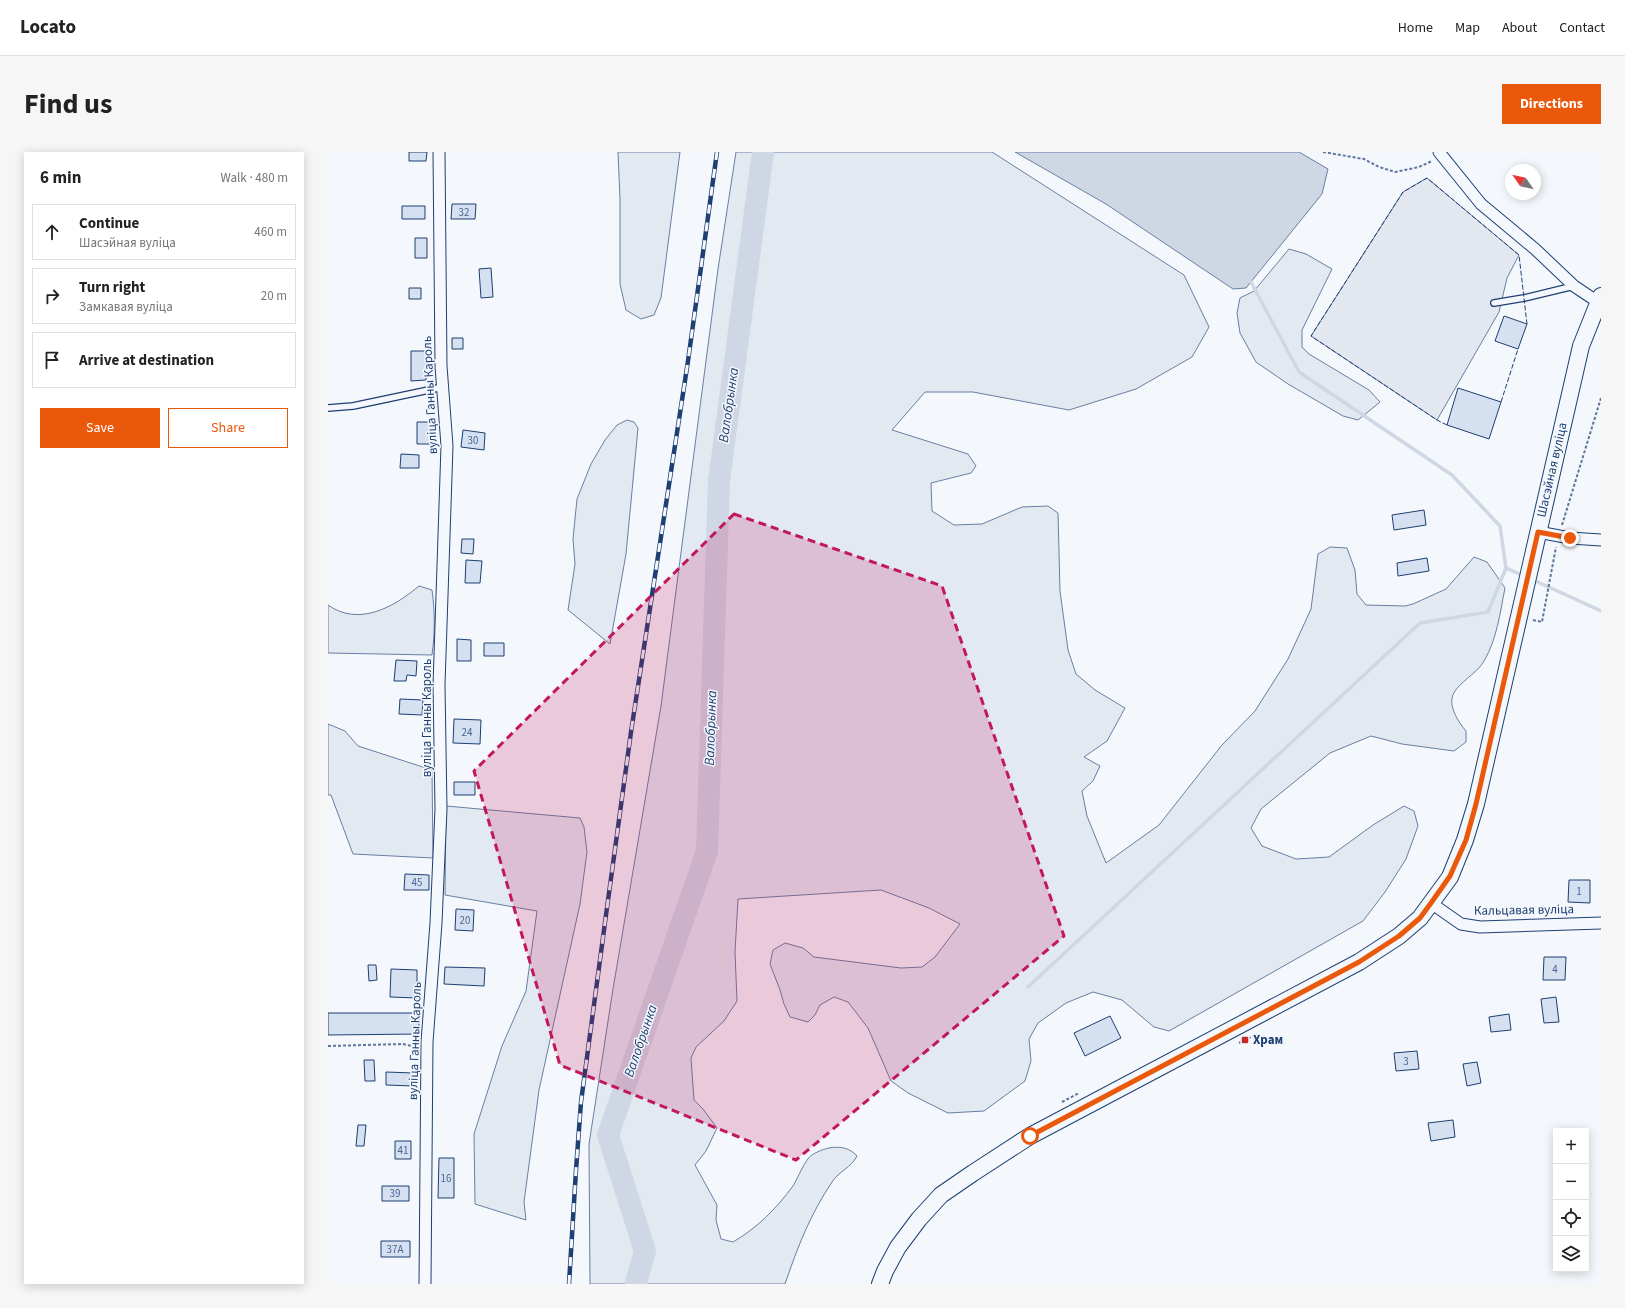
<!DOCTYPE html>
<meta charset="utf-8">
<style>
body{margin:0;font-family:"Source Sans 3",sans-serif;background:#f6f6f6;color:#222}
.controls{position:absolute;right:12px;bottom:12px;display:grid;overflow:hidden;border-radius:0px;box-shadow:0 2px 10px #0003}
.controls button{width:36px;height:36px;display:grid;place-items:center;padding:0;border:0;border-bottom:1px solid #e0e0e0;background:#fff;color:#222;font:20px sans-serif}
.compass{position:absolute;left:1177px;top:12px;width:36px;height:36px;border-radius:50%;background:#fff;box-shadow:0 2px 10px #0003;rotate:304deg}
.stop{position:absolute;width:12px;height:12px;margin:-9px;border:3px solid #ea580c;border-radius:50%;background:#fff}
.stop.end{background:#ea580c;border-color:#fff;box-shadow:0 1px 4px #0008}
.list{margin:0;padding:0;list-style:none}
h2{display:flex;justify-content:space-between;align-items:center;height:52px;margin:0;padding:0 16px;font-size:17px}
h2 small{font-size:13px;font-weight:400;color:#767676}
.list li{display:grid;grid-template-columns:26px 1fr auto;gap:12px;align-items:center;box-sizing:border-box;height:56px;margin:0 8px 8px;padding:0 8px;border:1px solid #e0e0e0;border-radius:0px}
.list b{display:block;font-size:15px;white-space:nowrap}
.list p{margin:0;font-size:13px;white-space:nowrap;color:#767676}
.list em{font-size:13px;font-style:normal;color:#767676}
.actions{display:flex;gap:8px;padding:12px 16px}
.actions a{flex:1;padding:9px 0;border:1px solid #ea580c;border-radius:0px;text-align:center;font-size:14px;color:#ea580c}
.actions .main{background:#ea580c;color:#fff}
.icon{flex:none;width:22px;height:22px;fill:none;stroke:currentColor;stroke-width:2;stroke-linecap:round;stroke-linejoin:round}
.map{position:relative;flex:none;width:1273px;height:1132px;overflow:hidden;border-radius:0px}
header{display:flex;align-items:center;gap:24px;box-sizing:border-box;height:56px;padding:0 20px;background:#fff;border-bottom:1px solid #e0e0e0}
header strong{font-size:19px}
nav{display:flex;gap:22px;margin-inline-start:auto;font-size:14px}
.intro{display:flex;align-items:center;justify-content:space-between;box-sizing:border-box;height:96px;padding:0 24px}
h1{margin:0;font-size:28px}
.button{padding:10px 18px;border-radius:0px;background:#ea580c;color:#fff;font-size:14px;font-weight:700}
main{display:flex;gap:24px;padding:0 24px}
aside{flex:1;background:#fff;border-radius:0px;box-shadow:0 2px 10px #0003}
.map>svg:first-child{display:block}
.green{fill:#e3e9f0;stroke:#687fa3}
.parking{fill:#e3e8f0;stroke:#687fa3}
.water{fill:#cfd7e4;stroke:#687fa3}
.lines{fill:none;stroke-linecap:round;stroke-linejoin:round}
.stream{stroke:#cfd7e4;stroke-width:3.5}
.river{stroke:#cfd7e4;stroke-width:22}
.building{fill:#d5e0f0;stroke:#1d3f73}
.service-casing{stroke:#1d3f73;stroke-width:8}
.minor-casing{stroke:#1d3f73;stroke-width:13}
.secondary-casing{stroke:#1d3f73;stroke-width:18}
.path{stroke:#5e769c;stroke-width:2;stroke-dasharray:3 2;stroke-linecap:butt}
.service{stroke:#f4f7fb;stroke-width:5.5}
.minor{stroke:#f4f7fb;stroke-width:11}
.secondary{stroke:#f4f7fb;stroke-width:16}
.rail-casing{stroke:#1d3f73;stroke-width:4.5}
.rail{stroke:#f4f7fb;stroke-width:3;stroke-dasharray:9;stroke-linecap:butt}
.fence{stroke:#1d3f73;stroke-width:1;stroke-dasharray:5 2;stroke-linecap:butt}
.route{stroke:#ea580c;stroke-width:5}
.marked{fill:#c2185b;fill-opacity:0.2;stroke:#c2185b;stroke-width:3;stroke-dasharray:8 5;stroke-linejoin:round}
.poi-dot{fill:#c62828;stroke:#f4f7fb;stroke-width:1.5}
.labels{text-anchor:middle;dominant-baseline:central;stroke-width:3;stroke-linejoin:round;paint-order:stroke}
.number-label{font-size:11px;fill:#4b6792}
.street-label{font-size:13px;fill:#1d3f73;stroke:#f4f7fb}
.poi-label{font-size:13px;font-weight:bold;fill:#1d3f73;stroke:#f4f7fb;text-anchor:start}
.water-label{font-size:14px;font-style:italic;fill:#1d3f73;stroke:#f4f7fb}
</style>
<header>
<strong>Locato</strong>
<nav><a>Home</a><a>Map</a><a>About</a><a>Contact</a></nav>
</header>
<div class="intro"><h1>Find us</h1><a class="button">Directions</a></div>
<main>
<aside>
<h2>6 min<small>Walk · 480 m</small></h2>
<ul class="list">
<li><svg class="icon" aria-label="ahead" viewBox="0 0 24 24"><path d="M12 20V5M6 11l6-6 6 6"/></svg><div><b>Continue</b><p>Шасэйная вуліца</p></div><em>460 m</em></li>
<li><svg class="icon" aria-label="right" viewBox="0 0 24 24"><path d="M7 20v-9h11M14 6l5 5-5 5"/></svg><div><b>Turn right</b><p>Замкавая вуліца</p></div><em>20 m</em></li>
<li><svg class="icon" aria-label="arrive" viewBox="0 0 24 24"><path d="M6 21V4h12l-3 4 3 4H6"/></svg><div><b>Arrive at destination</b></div></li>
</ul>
<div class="actions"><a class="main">Save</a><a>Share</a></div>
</aside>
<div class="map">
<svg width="1273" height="1132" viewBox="0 0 1273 1132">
<rect width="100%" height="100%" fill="#f4f7fb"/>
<path class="green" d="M290 0H352L333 146 326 163 313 167 298 158 292 132V47Z
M408 0H664L856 123 881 175 864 205 808 237 741 258 645 240H597L564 278 640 302 648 314 643 321 603 331 604 359 626 373 654 372 694 355 720 354 730 361 732 439 740 498 748 522 767 538 797 556 779 589 756 605 772 614 765 629 754 639 759 664 778 711 831 673 894 593 927 559 960 507 983 457 990 402 1002 395 1019 396 1027 418 1029 442 1038 453 1077 454 1085 452 1118 437 1146 405 1159 410 1177 436C1172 461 1169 487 1156 509 1149 522 1126 533 1124 546 1122 557 1131 571 1138 579V590L1126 599 1074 592 1043 584 1002 601 933 657 923 676 934 694 968 707 1001 705 1045 673 1076 654 1086 659 1090 674 1078 707 1057 740 1035 769 841 879 826 875 794 848 765 840 738 851 710 871 701 887 703 909 697 929 656 959 620 961 580 941 563 929 540 876 520 850 506 845 492 853 487 863 480 870 462 865 456 852 452 838 442 812 445 798 457 791 475 796 486 805 573 816 594 815 607 805 632 772 601 756 553 738 410 747 407 800 409 849 396 869 368 895 363 906 366 948 375 957 389 976 378 999 367 1013 389 1053 388 1068 393 1087 405 1090C429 1076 448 1057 465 1034 470 1026 477 1007 484 1003 498 994 518 991 529 1004 523 1016 511 1019 504 1030 482 1063 470 1094 457 1132H262L261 992 285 837 333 554 390 117Z
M961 97 978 102 1004 117 974 178V195L981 202 1041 238 1052 250 1030 268 1015 264 960 232 928 210 912 181 909 161 912 146 926 139Z
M299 268 306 270 310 276 298 402 282 492 240 458 247 412 245 387 249 347 263 312 277 288 289 273Z
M91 434 104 438C107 460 107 481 104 503L0 501V453C31 475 66 455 91 434Z
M0 572 17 579 30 594 104 618 105 706 25 702 3 643H0Z
M118 654 252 666 256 675 259 700 252 752 211 938 196 1050 198 1068 147 1052 146 982 174 894 198 839 209 759 117 743Z"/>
<path class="parking" d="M1099 26 1191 103 1179 126 1171 160 1109 268 983 184 1075 40Z"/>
<path class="water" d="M687 0H971L1000 17 994 42 918 136 905 137 778 52Z"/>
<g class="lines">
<path class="stream" d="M923 130 971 220 1124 323 1172 374 1178 416 1196 424
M1203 427 1273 459
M700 835 1092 471 1160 460 1178 416"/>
<path class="river" d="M309 1132 308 1131 317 1099 280 983 379 699 391 329 435 0"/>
</g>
<path class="building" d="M81 0H99L98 9H81Z
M124 52H148L147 67H123Z
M74 54H97V67H74Z
M87 86H99V106H87Z
M163 116 165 145 153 146 151 117Z
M81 136H93V147H81Z
M1176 164 1199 172 1190 197 1167 189Z
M124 186H135V197H124Z
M83 199H98V228L83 229Z
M1130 236 1173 250 1161 287 1119 273Z
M89 270H103V292H89Z
M135 278 157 281 156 298 133 295Z
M73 302 91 303V316H72Z
M1096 358 1098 373 1066 378 1064 363Z
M134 387H146L145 402 133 401Z
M1099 406 1101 419 1070 424 1069 411Z
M138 408 154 409 152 431H137Z
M129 487 143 488V509H129Z
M156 491H176V504H156Z
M68 508 89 509 88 524 79 523 78 529H66Z
M72 547 95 548 94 563 71 562Z
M126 567 153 568 152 592 125 591Z
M126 630H147V643H126Z
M77 722 101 723V738H76Z
M1241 728H1262V751L1240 750Z
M128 757 146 758 145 779 127 778Z
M1216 805H1238L1237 828H1215Z
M40 813H48L49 828 41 829Z
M117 815 157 816 156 834 116 832Z
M63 817 89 818V846L62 845Z
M1228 845 1231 870 1216 871 1213 847Z
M0 861H91V882L0 883Z
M1181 862 1183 878 1163 880 1161 865Z
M782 864 793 886 757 904 746 881Z
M1089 899 1091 917 1068 919 1066 901Z
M36 908H46L47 929H37Z
M1149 910 1153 931 1139 934 1135 912Z
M58 920 86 921 85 934 58 933Z
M1125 968 1127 985 1103 989 1100 971Z
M30 973H38L36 994H28Z
M67 989H83V1007H67Z
M111 1006H126V1046H110Z
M54 1034H81V1049H54Z
M53 1089H82V1105H53Z"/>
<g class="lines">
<defs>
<path id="service" d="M1166 151 1196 146 1246 134
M0 256 25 254 115 235"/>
<path id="minor" d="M1111 0 1153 52 1207 97 1246 134 1270 150
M1210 380 1242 386 1273 388
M1103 751 1133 772 1152 775 1273 771
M97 1132 99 890 108 771 113 657 111 533 119 294 113 214 111 0"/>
<path id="secondary" d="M552 1132 557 1119 570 1095 591 1067 613 1043 645 1021 702 984 1031 810 1071 784 1092 766 1103 751 1122 725 1137 688 1148 652 1253 194 1273 144"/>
</defs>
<use href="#service" class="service-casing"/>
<use href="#minor" class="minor-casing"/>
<use href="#secondary" class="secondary-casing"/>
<path class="path" d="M995 0 1036 7 1051 15 1067 20 1091 15 1104 9
M1234 373 1273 246
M1205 468 1214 470 1228 395
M911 891 929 882
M0 894 75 892 88 895
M734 950 751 941"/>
<use href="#service" class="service"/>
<use href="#minor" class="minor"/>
<use href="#secondary" class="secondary"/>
<defs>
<path id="rail" d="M241 1132 248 1018 253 950 278 763 303 580 360 209 389 0"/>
</defs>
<use href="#rail" class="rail-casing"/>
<use href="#rail" class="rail"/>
<path class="fence" d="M1173 250 1190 197
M1119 273 1109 268 983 184 1075 40 1099 26 1191 103 1199 172"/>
</g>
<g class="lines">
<path class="route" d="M702 984 1031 810 1071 784 1092 766 1103 751 1122 724 1138 688 1148 652 1210 380 1242 386"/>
</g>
<path class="marked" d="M406 362 614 434 736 784 468 1008 232 913 146 619Z"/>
<rect class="poi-dot" x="913" y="884" width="8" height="8" rx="2"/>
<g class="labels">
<g class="number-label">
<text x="136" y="60">32</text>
<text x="145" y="288">30</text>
<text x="139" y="580">24</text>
<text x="89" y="730">45</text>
<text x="1251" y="739">1</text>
<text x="137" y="768">20</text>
<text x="1227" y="817">4</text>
<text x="1078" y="909">3</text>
<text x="75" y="998">41</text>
<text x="118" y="1026">16</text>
<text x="67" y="1041">39</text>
<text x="67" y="1097">37А</text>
</g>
<g class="street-label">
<text transform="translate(102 243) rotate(-93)">вуліца Ганны Кароль</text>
<text transform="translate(1224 318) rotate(-77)">Шасэйная вуліца</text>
<text transform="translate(99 566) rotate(-90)">вуліца Ганны Кароль</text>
<text transform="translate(1196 758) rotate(-1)">Кальцавая вуліца</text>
<text transform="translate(87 889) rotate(-88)">вуліца Ганны Кароль</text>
</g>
<g class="poi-label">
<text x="925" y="888">Храм</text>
</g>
<g class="water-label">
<text transform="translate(401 253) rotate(-82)">Валобрынка</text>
<text transform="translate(383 576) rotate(-88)">Валобрынка</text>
<text transform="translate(313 889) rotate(-71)">Валобрынка</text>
</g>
</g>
</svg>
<div class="controls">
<button>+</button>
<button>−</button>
<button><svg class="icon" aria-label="locate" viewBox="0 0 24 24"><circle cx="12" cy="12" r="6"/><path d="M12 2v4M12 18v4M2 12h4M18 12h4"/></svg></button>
<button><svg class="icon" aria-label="layers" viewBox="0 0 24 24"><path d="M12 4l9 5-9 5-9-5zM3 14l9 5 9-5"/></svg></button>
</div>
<svg class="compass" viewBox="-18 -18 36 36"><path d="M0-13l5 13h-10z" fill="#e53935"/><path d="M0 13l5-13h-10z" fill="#767676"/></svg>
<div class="stop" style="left:702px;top:984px"></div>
<div class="stop end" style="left:1242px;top:386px"></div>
</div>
</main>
